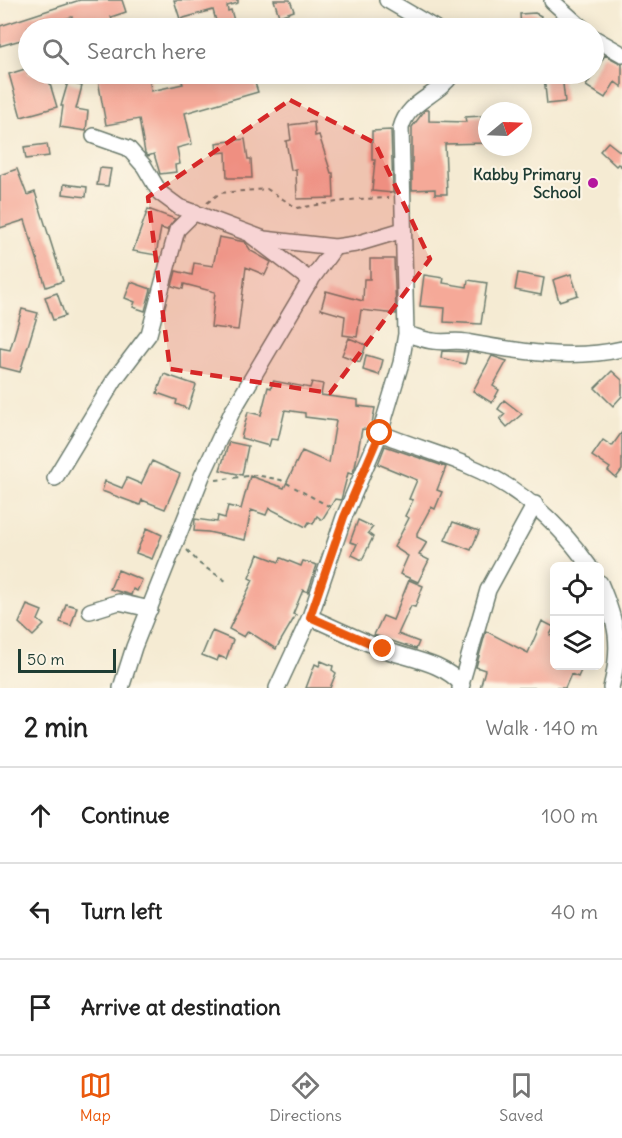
<!DOCTYPE html>
<meta charset="utf-8">
<style>
body{margin:0;font-family:Delius,sans-serif;background:#f2f2f2;color:#222}
.controls{position:absolute;right:18px;bottom:18px;display:grid;overflow:hidden;border-radius:9px;box-shadow:0 3px 15px #0003}
.controls button{width:54px;height:54px;display:grid;place-items:center;padding:0;border:0;border-bottom:2px solid #e0e0e0;background:#fff;color:#222;font:30px sans-serif}
.compass{position:absolute;left:478px;top:102px;width:54px;height:54px;border-radius:50%;background:#fff;box-shadow:0 3px 15px #0003;rotate:71deg}
.scale{position:absolute;left:18px;bottom:15px;width:98px;box-sizing:border-box;padding-left:6px;border:3px solid #1f3d34;border-top:0;font-size:16px;line-height:21px;white-space:nowrap;color:#1f3d34;-webkit-text-stroke:4px #fcf5e5;paint-order:stroke}
.stop{position:absolute;width:18px;height:18px;margin:-14px;border:4px solid #ea580c;border-radius:50%;background:#fff}
.stop.end{background:#ea580c;border-color:#fff;box-shadow:0 2px 6px #0008}
.list{margin:0;padding:0;list-style:none}
h2{display:flex;justify-content:space-between;align-items:center;height:78px;margin:0;padding:0 24px;font-size:26px}
h2 small{font-size:20px;font-weight:400;color:#767676}
.list li{display:grid;grid-template-columns:39px 1fr auto;gap:18px;align-items:center;box-sizing:border-box;height:96px;padding:0 24px;border-top:2px solid #e0e0e0}
.list b{display:block;font-size:22px;white-space:nowrap}
.list em{font-size:20px;font-style:normal;color:#767676}
.icon{flex:none;width:33px;height:33px;fill:none;stroke:currentColor;stroke-width:2;stroke-linecap:round;stroke-linejoin:round}
.map{position:relative;flex:none;width:622px;height:688px;overflow:hidden}
.search{position:absolute;background:#fff;box-shadow:0 3px 15px #0003;left:18px;right:18px;top:18px;height:66px;display:flex;align-items:center;gap:15px;box-sizing:border-box;padding:0 21px;border-radius:33px;color:#767676;font-size:22px}
.sheet{height:366px;background:#fff}
nav{display:flex;justify-content:space-around;align-items:center;box-sizing:border-box;height:84px;border-top:2px solid #e0e0e0;background:#fff;font-size:16px;color:#767676}
nav a{display:grid;justify-items:center;gap:3px}
nav .on{color:#ea580c}
.map>svg:first-child{display:block}
.building{fill:#f5a998}
.lines{fill:none;stroke-linecap:round;stroke-linejoin:round}
.street-casing{stroke:#6a7a6c;stroke-width:18}
.path{stroke:#6a7a6c;stroke-width:2;stroke-dasharray:4.5 4.5;stroke-linecap:butt}
.street{stroke:#fff;stroke-width:15}
.route{stroke:#ea580c;stroke-width:8}
.marked{fill:#d62828;fill-opacity:0.2;stroke:#d62828;stroke-width:4.5;stroke-dasharray:12 8;stroke-linejoin:round}
.poi-dot{fill:#b5179e;stroke:#fcf5e5;stroke-width:2}
.labels{text-anchor:middle;dominant-baseline:central;stroke-width:4.5;stroke-linejoin:round;paint-order:stroke}
.poi-label{font-size:16px;font-weight:bold;fill:#1f3d34;stroke:#fcf5e5;text-anchor:end}
</style>
<div class="map">
<svg width="622" height="688" viewBox="0 0 622 688">
<rect width="100%" height="100%" fill="#fcf5e5"/>
<filter id="ink" filterUnits="userSpaceOnUse"><feTurbulence type="fractalNoise" baseFrequency=".0167" numOctaves="2"/><feDisplacementMap in="SourceGraphic" scale="12" xChannelSelector="R" yChannelSelector="G"/><feConvolveMatrix kernelMatrix="1 2 1 2 8 2 1 2 1" color-interpolation-filters="sRGB"/></filter>
<filter id="wash" filterUnits="userSpaceOnUse"><feTurbulence type="fractalNoise" baseFrequency=".008" numOctaves="4" result="noise"/><feDisplacementMap in="SourceGraphic" scale="24" xChannelSelector="R" yChannelSelector="G"/><feGaussianBlur stdDeviation="1.35" result="paint"/><feColorMatrix in="noise" values="0 0 0 0 0 0 0 0 0 0 0 0 0 0 0 0 0 1.4 0 .05"/><feComposite in="paint" operator="in"/></filter>
<g filter="url(#wash)">
<rect width="100%" height="100%" fill="#f5ebd3"/>
<g id="blocks">
<path class="building" d="M80 0H122L126 12 111 17 115 28H78L72 17 44 25 46 28H28V38L0 46V26Z
M174 0H238V3L227 6 228 11 231 10 236 28H218L213 10 180 19Z
M274 0H290L294 11 279 16Z
M535 13 541 16 538 28H521L520 14Z
M605 55 622 64V87L615 82 605 98 586 86Z
M28 68V74H47L57 107 21 117 9 74Z
M97 74H149L151 91 183 84 179 74H252L258 92 185 113 192 144 177 148 180 164 175 165 176 172 160 174 154 154 148 156 145 153 139 119 106 125Z
M562 75 565 102 547 104 544 77Z
M68 82 82 86 76 109 88 111 86 131 60 127 63 106H61Z
M425 110H429V121L466 122 465 117 482 116 483 129H486L487 143 445 144 447 194H435V189L412 190V127Z
M314 122 315 136 319 135 331 173H333L334 198 297 199 296 169 291 170 286 141 291 140 289 125Z
M391 130 393 193 372 191 375 160H372V131Z
M245 139 248 159H251L252 178H227L226 152 217 153 216 143Z
M608 142 622 153V167L618 164 616 166 600 151Z
M47 144 49 156 26 159 24 147Z
M100 168 111 169 108 186 97 185Z
M17 169 27 195 35 192 63 281 46 287 25 220 0 228V175Z
M64 184 87 187 86 197 63 194Z
M148 209 175 219 167 230 161 228 156 255 133 251Z
M219 237 245 242 251 251 271 262 265 275 246 267 238 330 211 327 215 292 184 284 183 289 172 286 176 271 192 275 194 263 213 266Z
M370 259H394L396 314 361 310 357 337 343 335 345 316 321 309 326 291 363 301 364 279H370Z
M518 273 544 278 541 295 515 290Z
M571 274 578 295 559 301 553 280Z
M424 275 444 278 443 283 467 287 468 280 487 283 481 324 444 322 445 308 420 306Z
M131 282 151 289 145 311 133 307 135 302 125 298Z
M57 293 65 316 53 320 45 297Z
M22 309 38 313 20 372 0 367V348L10 350Z
M349 338 366 345 360 362 342 355Z
M442 351 468 352 465 364 441 358Z
M366 355 383 360 379 375 363 370Z
M492 356 507 361 493 386 499 390 492 403 473 391Z
M612 371 622 380V396L613 406 595 388Z
M164 374 196 385 188 409 176 404 177 400 157 393Z
M273 381 310 388 312 382 323 384 321 395 358 400V406L375 408 371 430 362 429 355 467 352 474 348 473 341 500 335 499 322 520 317 516 313 524 309 522 306 527 269 508 266 515 251 510 245 540 208 532 194 531 195 519 217 522 218 516 225 518 228 506 241 509 250 476 284 488 302 451 329 463 336 421 305 417V413L285 410 278 440 271 439 269 446 241 438 248 412 261 415 268 387 271 388Z
M504 400 522 414 507 427 500 419 505 414 498 409Z
M622 432V470L616 478 608 471 610 468 592 456 603 440 612 446Z
M229 442 248 446 242 475 220 470Z
M385 446 446 467 437 490 442 492 435 509 431 507 417 533V537L427 542 419 555 429 560 418 582 400 574 408 556 394 547 409 518 405 516 413 500 409 499 417 480 378 464Z
M152 461 180 474 165 509 142 500 140 505 102 491 105 481 122 488 127 478 141 484Z
M358 520 373 527 368 533 373 537 362 560 352 555 357 544 350 542Z
M453 522 479 531 471 550 445 540Z
M147 528 162 535 152 559 136 553Z
M258 554 279 562 281 558 301 566 303 561 317 565 308 592 303 590 293 614 296 615 276 649 248 631 244 637 229 629 253 580 249 578Z
M118 570 142 580 137 591 133 589 131 595 110 589Z
M409 580 423 586 415 607 411 606 398 634 419 642 416 649 374 635 383 616 393 620Z
M66 604 77 607 71 626 60 622Z
M27 605 42 611 38 620 44 625 33 636 19 623Z
M542 621 554 627 550 635 555 638V666H583L578 677 571 674 565 688H480L485 670 476 667 486 631 528 653Z
M212 631 233 640 226 659 219 656 217 661 202 655Z
M321 661 333 666 332 670 336 673 330 688H306L315 664 319 666Z"/>
</g>
</g>
<g filter="url(#ink)">
<use href="#blocks" fill-opacity="0" stroke="#6a7a6c" stroke-width="1.5"/>
<g class="lines">
<defs>
<path id="street" d="M387 0 435 28
M552 1 582 28
M594 38 622 54
M94 136 128 148 144 166 160 193 179 207 264 239 335 247 356 244 403 230
M252 236 311 281
M406 334C415 336 424 340 433 341 444 343 455 340 466 342 517 351 570 361 622 349
M380 433C409 445 438 453 467 465 518 486 558 522 589 566
M55 478 115 379 149 334 177 230 195 212
M600 583C617 623 622 645 611 688
M90 611 119 602 150 609
M310 617C334 628 358 639 382 649 409 659 443 662 462 685
M121 688 134 647 202 476 232 412 308 284 335 247
M277 688 310 617 344 517 380 433 401 363 406 334 401 128C408 100 438 97 452 74
M460 688 488 590 535 504"/>
</defs>
<use href="#street" class="street-casing"/>
<path class="path" d="M207 203 220 193 267 189 297 208 358 199 389 198
M216 480 256 475 281 480 334 509
M187 550 200 564 229 583"/>
<use href="#street" class="street"/>
</g>
</g>
<g class="lines" filter="url(#ink)">
<path class="route" d="M380 433 344 517 310 617 383 649"/>
</g>
<path class="marked" d="M290 100 375 143 430 259 330 393 170 369 148 197Z"/>
<circle class="poi-dot" cx="593" cy="183" r="6"/>
<g class="labels">
<g class="poi-label">
<text x="581" y="174">Kabby Primary<tspan x="581" dy="18">School</tspan></text>
</g>
</g>
</svg>
<div class="controls">
<button><svg class="icon" aria-label="locate" viewBox="0 0 24 24"><circle cx="12" cy="12" r="6"/><path d="M12 2v4M12 18v4M2 12h4M18 12h4"/></svg></button>
<button><svg class="icon" aria-label="layers" viewBox="0 0 24 24"><path d="M12 4l9 5-9 5-9-5zM3 14l9 5 9-5"/></svg></button>
</div>
<svg class="compass" viewBox="-18 -18 36 36"><path d="M0-13l5 13h-10z" fill="#e53935"/><path d="M0 13l5-13h-10z" fill="#767676"/></svg>
<div class="scale">50 m</div>
<div class="stop" style="left:380px;top:433px"></div>
<div class="stop end" style="left:383px;top:649px"></div>
<div class="search"><svg class="icon" aria-label="search" viewBox="0 0 24 24"><circle cx="10" cy="10" r="6"/><path d="M15 15l6 6"/></svg>Search here</div>
</div>
<section class="sheet">
<h2>2 min<small>Walk · 140 m</small></h2>
<ul class="list">
<li><svg class="icon" aria-label="ahead" viewBox="0 0 24 24"><path d="M12 20V5M6 11l6-6 6 6"/></svg><div><b>Continue</b></div><em>100 m</em></li>
<li><svg class="icon" aria-label="left" viewBox="0 0 24 24"><path d="M17 20v-9H6M10 6l-5 5 5 5"/></svg><div><b>Turn left</b></div><em>40 m</em></li>
<li><svg class="icon" aria-label="arrive" viewBox="0 0 24 24"><path d="M6 21V4h12l-3 4 3 4H6"/></svg><div><b>Arrive at destination</b></div></li>
</ul>
</section>
<nav>
<a class="on"><svg class="icon" aria-label="map" viewBox="0 0 24 24"><path d="M3 6l6-2 6 2 6-2v14l-6 2-6-2-6 2zM9 4v14M15 6v14"/></svg>Map</a>
<a><svg class="icon" aria-label="directions" viewBox="0 0 24 24"><path d="M12 3l9 9-9 9-9-9zM9 14v-3h6M13 9l2 2-2 2"/></svg>Directions</a>
<a><svg class="icon" aria-label="saved" viewBox="0 0 24 24"><path d="M7 4h10v16l-5-4-5 4z"/></svg>Saved</a>
</nav>
